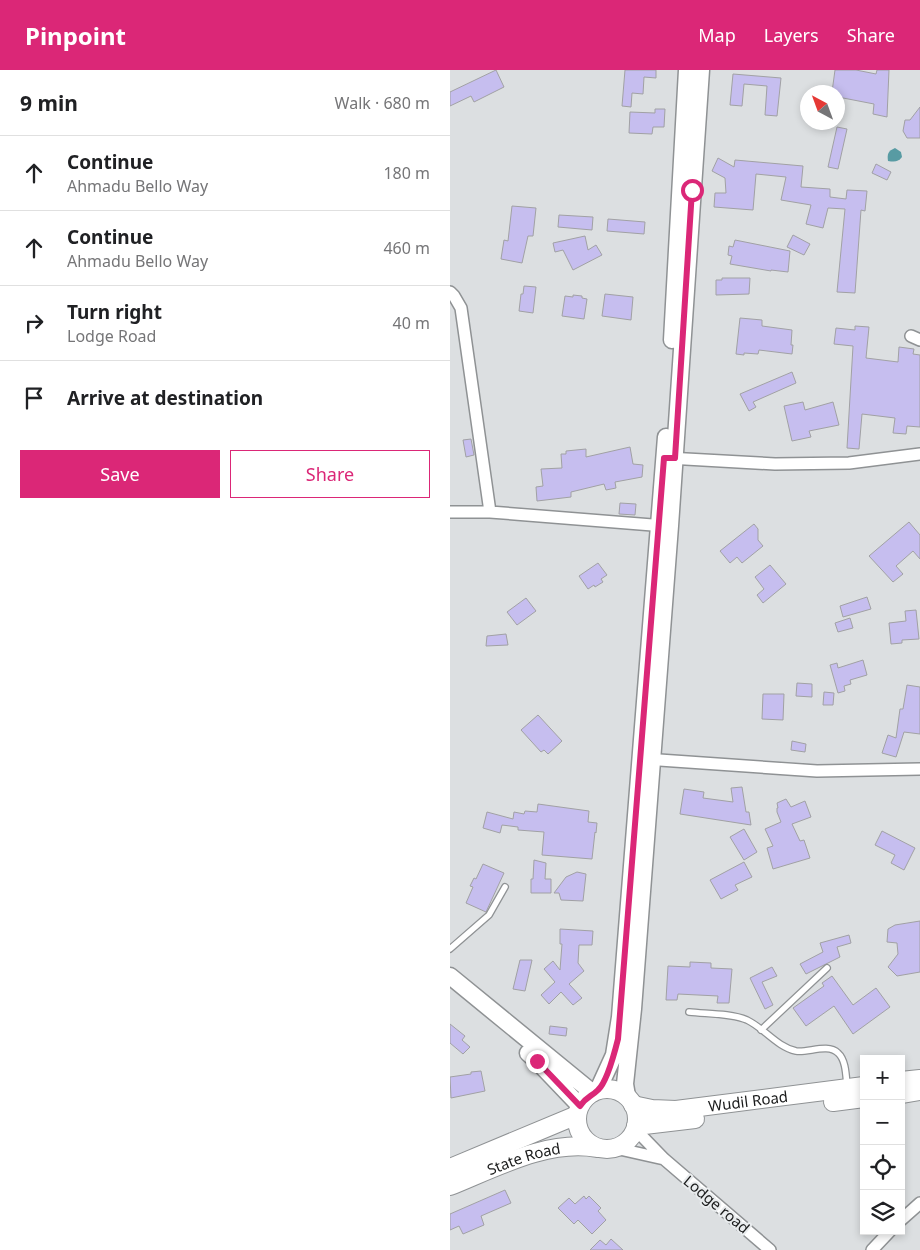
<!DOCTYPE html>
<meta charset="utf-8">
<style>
body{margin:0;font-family:"Noto Sans",sans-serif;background:#f2f2f2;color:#202124}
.controls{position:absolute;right:15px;bottom:15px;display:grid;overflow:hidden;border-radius:0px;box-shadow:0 2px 8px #0003}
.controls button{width:45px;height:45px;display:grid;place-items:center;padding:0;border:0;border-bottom:1px solid #e0e0e0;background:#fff;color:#202124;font:25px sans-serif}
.compass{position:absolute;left:350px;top:15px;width:45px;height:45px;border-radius:50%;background:#fff;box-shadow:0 2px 8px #0003;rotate:319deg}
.stop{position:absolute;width:15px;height:15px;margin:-11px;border:4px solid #db2777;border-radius:50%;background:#fff}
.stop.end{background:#db2777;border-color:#fff;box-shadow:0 1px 5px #0008}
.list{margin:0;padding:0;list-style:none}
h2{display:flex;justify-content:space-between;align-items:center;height:65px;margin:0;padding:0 20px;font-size:21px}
h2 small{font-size:16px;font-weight:400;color:#757577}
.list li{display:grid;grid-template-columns:32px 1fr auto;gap:15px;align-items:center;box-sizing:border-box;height:75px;padding:0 20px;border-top:1px solid #e0e0e0}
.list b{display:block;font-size:19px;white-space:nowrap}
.list p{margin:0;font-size:16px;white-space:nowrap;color:#757577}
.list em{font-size:16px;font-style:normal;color:#757577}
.actions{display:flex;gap:10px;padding:15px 20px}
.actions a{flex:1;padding:11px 0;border:1px solid #db2777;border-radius:0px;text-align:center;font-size:18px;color:#db2777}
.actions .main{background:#db2777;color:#fff}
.icon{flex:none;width:28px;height:28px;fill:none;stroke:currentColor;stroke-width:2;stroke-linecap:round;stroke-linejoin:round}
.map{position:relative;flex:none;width:470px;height:1180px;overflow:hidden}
header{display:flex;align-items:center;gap:30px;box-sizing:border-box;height:70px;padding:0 25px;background:#db2777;color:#fff}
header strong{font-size:24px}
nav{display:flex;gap:28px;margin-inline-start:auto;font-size:18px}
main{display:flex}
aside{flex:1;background:#fff}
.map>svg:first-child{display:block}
.water{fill:#589ba3}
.building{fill:#c6beef;stroke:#a1a1a4}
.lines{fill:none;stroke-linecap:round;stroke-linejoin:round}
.lane-casing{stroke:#8f9294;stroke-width:8}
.street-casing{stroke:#8f9294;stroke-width:14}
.secondary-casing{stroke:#8f9294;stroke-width:19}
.primary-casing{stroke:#8f9294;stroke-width:20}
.lane{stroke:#fff;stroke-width:5.5}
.street{stroke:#fff;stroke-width:11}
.secondary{stroke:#fff;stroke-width:16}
.primary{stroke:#fff;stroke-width:18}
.route{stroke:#db2777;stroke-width:6}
.labels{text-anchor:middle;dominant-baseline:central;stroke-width:4;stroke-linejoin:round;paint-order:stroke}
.street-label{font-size:15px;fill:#191a1a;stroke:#e9ecee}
</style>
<header>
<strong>Pinpoint</strong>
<nav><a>Map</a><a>Layers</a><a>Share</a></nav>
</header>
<main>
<aside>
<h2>9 min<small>Walk · 680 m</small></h2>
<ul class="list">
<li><svg class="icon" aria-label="ahead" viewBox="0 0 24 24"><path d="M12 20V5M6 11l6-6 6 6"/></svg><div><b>Continue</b><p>Ahmadu Bello Way</p></div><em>180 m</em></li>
<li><svg class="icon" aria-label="ahead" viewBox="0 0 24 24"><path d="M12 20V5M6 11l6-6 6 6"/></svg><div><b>Continue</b><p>Ahmadu Bello Way</p></div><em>460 m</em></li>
<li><svg class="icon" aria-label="right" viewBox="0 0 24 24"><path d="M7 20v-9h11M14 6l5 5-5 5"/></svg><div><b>Turn right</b><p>Lodge Road</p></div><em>40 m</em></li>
<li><svg class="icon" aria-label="arrive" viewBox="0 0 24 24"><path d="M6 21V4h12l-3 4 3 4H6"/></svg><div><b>Arrive at destination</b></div></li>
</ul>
<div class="actions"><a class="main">Save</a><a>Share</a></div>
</aside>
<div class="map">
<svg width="470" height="1180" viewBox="0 0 470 1180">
<rect width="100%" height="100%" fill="#dcdfe1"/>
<path class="water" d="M445 78 451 82 452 87C448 92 445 92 438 91 437 84 438 81 445 78Z"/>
<path class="building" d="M46 0 54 17 24 32 21 26 0 36V22Z
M175 0H206V8L194 7 193 24 182 23 181 37 172 36Z
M385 0H406L426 4 427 0H439L437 47 423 44 424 34 388 27V22H382Z
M283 4 331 8 327 46 315 45 317 16 294 14 292 36 280 35Z
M470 37V68H457L453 61 455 50H460Z
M205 39H215L214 57H203L202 64 179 63 180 42 205 43Z
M387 57 397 59 388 99 378 97Z
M268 88 284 97 285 90 353 96 351 117 380 119V127L396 129 397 120 417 121 415 141 411 140 405 223 387 222 395 139 378 138 373 158 356 154 361 135 331 130 336 107 306 104 303 140 264 137 265 123H276L275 108 262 101Z
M426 94 441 102 437 110 422 103Z
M62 136 86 138 83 166H78L72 193 51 189 54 170 58 171Z
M109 145 143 147 142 160 108 157Z
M158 149 195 152 194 164 157 161Z
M343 165 360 174 354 185 337 177Z
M135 166 138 180 146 175 152 185 123 200 113 180 105 182 103 173Z
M285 170 340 181 338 202 321 200V201L280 194 282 186 278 185 279 176 283 177Z
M272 208H300L299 224 266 225V210H272Z
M74 216 86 217 83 243 69 241 71 224H73Z
M155 224 183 227 181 250 152 246Z
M123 225 132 226V228L137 229 134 249 112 246 115 226 123 227Z
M290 248 312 250V256L342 260 341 275H343L342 284 309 280 308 284 294 283V285L286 284Z
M405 256 419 257 416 288 448 292 449 277 464 279 463 284 470 285V357L457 356 456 364 443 363 445 348 412 344 409 379 397 378 403 276 384 274 386 258 405 260Z
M342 302 346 313 303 332 306 337 299 341 290 324Z
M353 332 355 340 383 332 389 355 359 361 361 367 342 371 334 336Z
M21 369 24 385 16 387 13 370Z
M180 377 183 394 193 395 192 407 165 412 166 418 156 420 154 414 121 422V427L87 431 86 417 93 416 91 399 112 398 111 384H116V381L136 379V387Z
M170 433 186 434 185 445 169 444Z
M459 452 470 465V489L463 481 446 496 453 504 443 512 419 486Z
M304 454 308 459V470L313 476 292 493 287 487 280 493 270 481Z
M148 493 157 505 151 509 153 512 145 517 144 515 138 519 129 506Z
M320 495 336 514 313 533 307 525 314 519 305 507Z
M417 527 421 539 393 547 390 536Z
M76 528 86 541 67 555 57 542Z
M466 540 469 569 452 570V573L441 574 439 553 456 551 455 541Z
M400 548 403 558 388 562 385 553Z
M56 564 58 575 36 576 37 566Z
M413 590 417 605 400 610 401 614 394 616 395 621 388 623 380 595 387 593 388 598Z
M347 613 362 614V627L346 626Z
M457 615 470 617V664L454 662 446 687 432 683 438 665 446 668 450 639H453Z
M374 622 384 623 383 635H373Z
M313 624H334L333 650 312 649Z
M88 645 112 671 98 684 94 680 91 682 71 660Z
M342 671 356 674 355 682 341 680Z
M292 717 296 742H299L301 755 230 744 234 719 254 722 253 728 283 732 281 718Z
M336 729 341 737 355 731 361 747 342 754 350 771 354 770 360 788 323 799 317 778 323 776 315 759 331 752 327 742V738H328L327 733Z
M88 734 139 741 138 752 147 753 146 763 145 762 142 789 92 785 94 762 68 760V757L52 755 50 763 33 758 37 742 63 749 64 742 74 744 75 741 87 742Z
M294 759 307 782 294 790 280 767Z
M432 761 465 778 454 800 441 793 445 785 425 775Z
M84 790 96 793 95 809H101V823H81V809H83Z
M294 792 302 807 285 815 288 820 271 829 260 810Z
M33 794 54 803 36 842 16 833 23 817 20 816 24 808 26 809Z
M127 802 136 804 133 831 111 830 109 823H104L116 807Z
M470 851V902L447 906 438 897 448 884 447 873 437 872 438 859 445 855Z
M110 859 143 861 142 875H129L128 893 134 901 119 914 132 928 123 935 111 922 99 934 91 925 105 912 94 899 103 891 110 900 112 874H110Z
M399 865 401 873 387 877 390 887 356 904 350 894 373 882 370 873Z
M70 890H82L75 921 63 919Z
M240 892 261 893V898L282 899 279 933H267L268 926 228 924 227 930H216L218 896 240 897Z
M322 897 327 906 312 912 323 935 315 939 300 908Z
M382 906 403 935 426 918 440 937 403 964 384 936 356 956 343 938 374 916 372 913Z
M0 954 15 966 12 970 20 977 13 984 0 973Z
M100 956 117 958 116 966 99 964Z
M31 1001 35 1021 1 1028 0 1007 21 1004V1002Z
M55 1120 61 1133 31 1146 34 1155 13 1164 9 1156 0 1160V1144Z
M134 1126 136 1129 139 1126 151 1138 148 1141 156 1150 142 1164 128 1150 124 1154 108 1138 119 1128 125 1134Z
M161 1169 173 1180H140L150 1170 156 1175Z"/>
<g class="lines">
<defs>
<path id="lane" d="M0 879 39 845 55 817
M239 942C257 944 280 943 297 950 314 958 327 977 346 981 358 983 378 973 388 983 396 990 396 1006 397 1016
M311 960 377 898"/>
<path id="street" d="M0 222 4 226 11 238 40 442
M461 266 470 270
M218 388 325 394 399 393 470 384
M0 442H40L215 456
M195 689 367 701 470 699
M185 1059 214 1089 320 1180
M165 1078 214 1089
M451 1150 470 1133
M422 1180 440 1161"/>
<path id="secondary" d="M222 270 237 0
M0 906 143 1023
M78 983 87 991 130 1036
M148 1020 164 985 170 947 216 367
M177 1026 175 1014 183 939 220 456 251 0"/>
<g id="primary">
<path d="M451 1011 470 1009"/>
<circle cx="157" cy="1049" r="30"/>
<path d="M451 1024 470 1021"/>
<path d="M383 1032 414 1028"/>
<path id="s1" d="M183 1035 202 1039 226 1040 414 1016"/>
<path d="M186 1056 245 1049"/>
<path d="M0 1098 127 1045"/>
<path id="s2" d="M0 1116C45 1098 98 1069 147 1078"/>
</g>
</defs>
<use href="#lane" class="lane-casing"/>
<use href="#street" class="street-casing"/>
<use href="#secondary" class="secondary-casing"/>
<use href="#primary" class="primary-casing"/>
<use href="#lane" class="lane"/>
<use href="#street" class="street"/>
<use href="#secondary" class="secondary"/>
<use href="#primary" class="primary"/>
</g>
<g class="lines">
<path class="route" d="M87 991 130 1036C137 1026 141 1027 148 1020 157 1012 165 981 168 969L214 388H225L242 120"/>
</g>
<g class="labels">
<g class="street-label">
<text stroke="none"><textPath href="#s1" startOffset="116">Wudil Road</textPath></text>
<text stroke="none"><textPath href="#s2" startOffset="79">State Road</textPath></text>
<text transform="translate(267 1134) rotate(40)">Lodge road</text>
</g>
</g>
</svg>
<div class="controls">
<button>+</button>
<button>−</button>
<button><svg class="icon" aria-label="locate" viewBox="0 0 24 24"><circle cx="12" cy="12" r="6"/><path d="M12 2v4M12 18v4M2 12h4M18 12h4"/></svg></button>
<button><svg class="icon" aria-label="layers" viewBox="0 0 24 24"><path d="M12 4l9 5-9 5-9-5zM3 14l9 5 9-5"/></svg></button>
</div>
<svg class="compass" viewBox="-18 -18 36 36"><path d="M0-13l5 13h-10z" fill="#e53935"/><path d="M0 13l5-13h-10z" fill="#757577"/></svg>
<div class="stop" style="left:242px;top:120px"></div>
<div class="stop end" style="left:87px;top:991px"></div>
</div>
</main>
